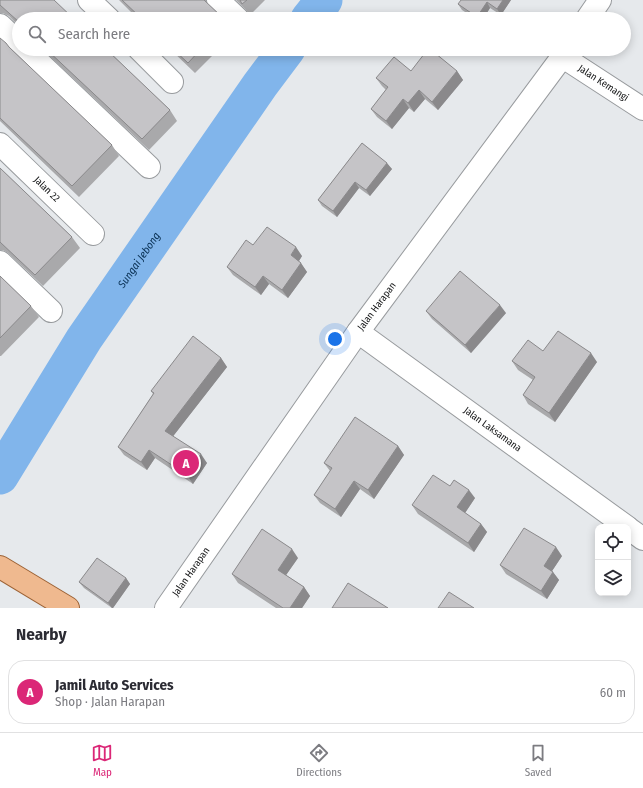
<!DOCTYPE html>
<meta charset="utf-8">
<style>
body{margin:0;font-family:"Fira Sans Condensed",sans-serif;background:#f2f2f3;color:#2b2b33}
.controls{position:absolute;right:12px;bottom:12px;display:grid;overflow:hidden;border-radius:8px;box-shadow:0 2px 10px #0003}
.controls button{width:36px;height:36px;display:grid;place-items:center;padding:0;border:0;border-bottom:1px solid #e1e1e2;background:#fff;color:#2b2b33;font:20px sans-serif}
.you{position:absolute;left:335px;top:339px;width:14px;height:14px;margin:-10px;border:3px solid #fff;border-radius:50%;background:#1a73e8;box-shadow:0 0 0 6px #1a73e833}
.badge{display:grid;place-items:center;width:26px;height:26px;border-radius:50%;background:#db2777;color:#fff;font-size:13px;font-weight:700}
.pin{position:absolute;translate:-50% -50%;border:2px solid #fff;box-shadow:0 1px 4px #0006}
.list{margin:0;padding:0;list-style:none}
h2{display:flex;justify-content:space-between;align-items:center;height:52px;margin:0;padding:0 16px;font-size:17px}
h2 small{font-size:13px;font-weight:400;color:#7c7c81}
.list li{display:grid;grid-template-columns:26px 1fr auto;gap:12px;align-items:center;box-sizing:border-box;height:64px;margin:0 8px 8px;padding:0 8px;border:1px solid #e1e1e2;border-radius:16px}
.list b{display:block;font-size:15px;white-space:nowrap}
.list p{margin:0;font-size:13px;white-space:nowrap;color:#7c7c81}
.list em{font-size:13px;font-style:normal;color:#7c7c81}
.icon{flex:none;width:22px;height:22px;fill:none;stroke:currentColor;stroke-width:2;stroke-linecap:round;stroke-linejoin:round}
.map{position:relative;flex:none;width:643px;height:608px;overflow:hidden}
.search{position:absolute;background:#fff;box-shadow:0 2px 10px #0003;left:12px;right:12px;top:12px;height:44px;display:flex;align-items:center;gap:10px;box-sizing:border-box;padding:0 14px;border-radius:22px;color:#7c7c81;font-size:15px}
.sheet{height:124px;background:#fff}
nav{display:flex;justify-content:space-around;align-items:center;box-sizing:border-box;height:56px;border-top:1px solid #e1e1e2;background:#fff;font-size:11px;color:#7c7c81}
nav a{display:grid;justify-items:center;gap:2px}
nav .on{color:#db2777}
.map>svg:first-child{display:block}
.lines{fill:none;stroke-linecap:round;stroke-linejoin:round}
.river{stroke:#81b5eb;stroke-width:37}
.minor-casing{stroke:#989b9e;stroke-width:24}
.major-casing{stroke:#9c6235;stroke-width:24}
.minor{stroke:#fff;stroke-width:22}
.major{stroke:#efb98f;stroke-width:22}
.wall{fill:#a9a9ab}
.shaded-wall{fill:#8a898b}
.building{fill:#c5c4c7;stroke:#8a898b}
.labels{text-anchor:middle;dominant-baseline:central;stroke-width:3;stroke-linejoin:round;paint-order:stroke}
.street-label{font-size:10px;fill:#151617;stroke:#f3f6fa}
.water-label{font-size:11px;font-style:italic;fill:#093053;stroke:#f3f6fa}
</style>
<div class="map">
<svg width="643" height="608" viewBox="0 0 643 608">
<rect width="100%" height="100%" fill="#e6e9ec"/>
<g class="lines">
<g class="river">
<path d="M309 19 324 0"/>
<path id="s1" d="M0 476 84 339 260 85 287 49"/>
</g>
<defs>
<g id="minor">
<path d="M89 0 109 19"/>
<path d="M218 0 238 19"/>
<path d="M587 19 600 0"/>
<path d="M0 25 19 43"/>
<path d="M25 49 149 167"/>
<path d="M139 49 172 82"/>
<path id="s2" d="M563 57 643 109"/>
<path id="s3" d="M0 144 93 234"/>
<path d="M0 262 51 311"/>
<path id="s4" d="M358 332 627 527"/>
<path d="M628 528 643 539"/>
<path id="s5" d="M166 608 358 332 568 49"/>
</g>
<path id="major" d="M0 567 68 608"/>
</defs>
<use href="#minor" class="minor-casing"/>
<use href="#major" class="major-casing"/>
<use href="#minor" class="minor"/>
<use href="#major" class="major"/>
</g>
<path class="wall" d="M0 0 19 19V26L9 16 3 13H0Z
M119 0H206V2L222 17 225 19H138Z
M236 0H265L250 15 245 9Z
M511 0 501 15 490 8 483 19H476L462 10 458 4Z
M0 38 10 48 112 145 119 156 79 197 0 121Z
M42 49H106L170 110 177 121 149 150Z
M170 49H219L195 73Z
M411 71H457L463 80 438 110 425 99 414 112 409 108 392 129 377 117 371 109 386 90 382 86 376 78Z
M362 143 392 169 370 196 359 188 337 217 322 206 318 200Z
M0 168 72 237 80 248 43 286 8 253 3 250H0Z
M253 245 302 256 299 261 307 272 288 298 269 284 261 295 233 275 227 267Z
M0 276 31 306 39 317 1 356H0Z
M426 311 506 313 471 353 432 319Z
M543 351 597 362 555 422 528 404 523 395 533 380 518 370 512 361Z
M221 358 227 367 173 436 207 463 193 484 155 458 147 470 124 455 118 447 153 394 151 391Z
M398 446 404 455 374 499 360 489 341 517 320 503 314 495 330 471 324 463Z
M450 486 475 498 465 513 481 524 487 532 474 552 418 514 412 505Z
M562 556 552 571 559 580 547 599 506 574 500 565Z
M298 558 286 575 304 587 310 596 302 608H276L238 583 232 574Z
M126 578 130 584 113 608H112L84 588 79 582Z"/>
<path class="shaded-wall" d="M503 0H511L501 15 497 9Z
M487 2 490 8 483 19H478L477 17Z
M457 71 463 80 438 110 432 102Z
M419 90 425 99 414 112 408 103Z
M403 99 409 108 392 129 386 121Z
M387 163 392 169 370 196 366 190Z
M355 182 359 188 337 217 333 211Z
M296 247 302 256 297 264 291 255Z
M301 263 307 272 288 298 282 290Z
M263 276 269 284 261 295 255 287Z
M500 305 506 313 471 353 465 345Z
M591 353 597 362 555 422 549 413Z
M221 358 227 367 171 439 165 431Z
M398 446 404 455 374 499 368 490Z
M149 450 155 458 147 470 141 462Z
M201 454 207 463 193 484 187 475Z
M354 481 360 489 341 517 335 509Z
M469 490 475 498 463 516 457 507Z
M481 524 487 532 474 552 468 543Z
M556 547 562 556 550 574 544 566Z
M292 549 298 558 284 578 278 570Z
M553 572 559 580 547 599 541 591Z
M126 578 130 584 113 608H112L108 603Z
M304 587 310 596 302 608H290Z"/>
<path class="building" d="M0 0H54L74 19H19V22L0 5Z
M122 0H204L222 17 225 19H142Z
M240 0H247L242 4Z
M461 0H503L497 9 487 2 477 17 458 4Z
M0 38 6 43 9 47 112 145 72 186 0 118Z
M46 49H106L170 110 142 139Z
M173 49H201L188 63Z
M428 49H430L457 71 432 102 419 90 408 103 403 99 386 121 371 109 388 87 376 78 394 57 411 71Z
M362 143 387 163 366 190 355 182 333 211 318 200Z
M0 168 72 237 35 275 0 242Z
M267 227 296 247 291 255 301 263 282 290 263 276 255 287 227 267 246 240 253 245Z
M460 271 500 305 465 345 426 311Z
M0 276 31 306 0 338Z
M558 331 591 353 549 413 523 395 535 377 512 361 528 340 543 351Z
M193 336 221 358 165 431 201 454 187 475 149 450 141 462 118 447 154 393 151 391Z
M355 417 398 446 368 490 354 481 335 509 314 495 332 468 324 463Z
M433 475 450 486 454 480 469 490 457 507 481 524 468 543 412 505Z
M524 528 556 547 544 566 553 572 541 591 500 565Z
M262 529 292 549 278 570 304 587 290 608H283L232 574Z
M97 558 126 578 108 603 79 582Z
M348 583 388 608H332Z
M449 592 474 608H438Z"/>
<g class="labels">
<g class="street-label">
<text stroke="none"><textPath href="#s2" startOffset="48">Jalan Kemangi</textPath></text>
<text stroke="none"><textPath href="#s3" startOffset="65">Jalan 22</textPath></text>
<text stroke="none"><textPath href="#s5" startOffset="368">Jalan Harapan</textPath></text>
<text stroke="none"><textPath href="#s4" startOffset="166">Jalan Laksamana</textPath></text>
<text stroke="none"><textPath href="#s5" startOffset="44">Jalan Harapan</textPath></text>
</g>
<g class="water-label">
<text stroke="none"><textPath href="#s1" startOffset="257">Sungai Jebong</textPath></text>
</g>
</g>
</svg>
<div class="controls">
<button><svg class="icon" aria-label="locate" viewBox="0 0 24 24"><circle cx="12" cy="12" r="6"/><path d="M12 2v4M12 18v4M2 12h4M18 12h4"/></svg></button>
<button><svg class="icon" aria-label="layers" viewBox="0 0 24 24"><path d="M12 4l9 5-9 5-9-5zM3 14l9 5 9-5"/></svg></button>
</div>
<div class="you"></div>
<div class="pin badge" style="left:186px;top:463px">A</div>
<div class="search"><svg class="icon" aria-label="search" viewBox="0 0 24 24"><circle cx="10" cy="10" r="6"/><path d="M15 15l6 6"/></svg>Search here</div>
</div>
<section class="sheet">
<h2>Nearby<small></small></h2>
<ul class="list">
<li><span class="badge">A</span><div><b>Jamil Auto Services</b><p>Shop · Jalan Harapan</p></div><em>60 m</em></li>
</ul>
</section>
<nav>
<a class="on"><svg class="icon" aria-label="map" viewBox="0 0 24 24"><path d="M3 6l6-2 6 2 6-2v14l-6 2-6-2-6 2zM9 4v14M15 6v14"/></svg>Map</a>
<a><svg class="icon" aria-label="directions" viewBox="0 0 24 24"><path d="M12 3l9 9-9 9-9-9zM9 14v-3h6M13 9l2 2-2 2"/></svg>Directions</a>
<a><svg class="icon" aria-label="saved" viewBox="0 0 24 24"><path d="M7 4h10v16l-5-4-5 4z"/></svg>Saved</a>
</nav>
